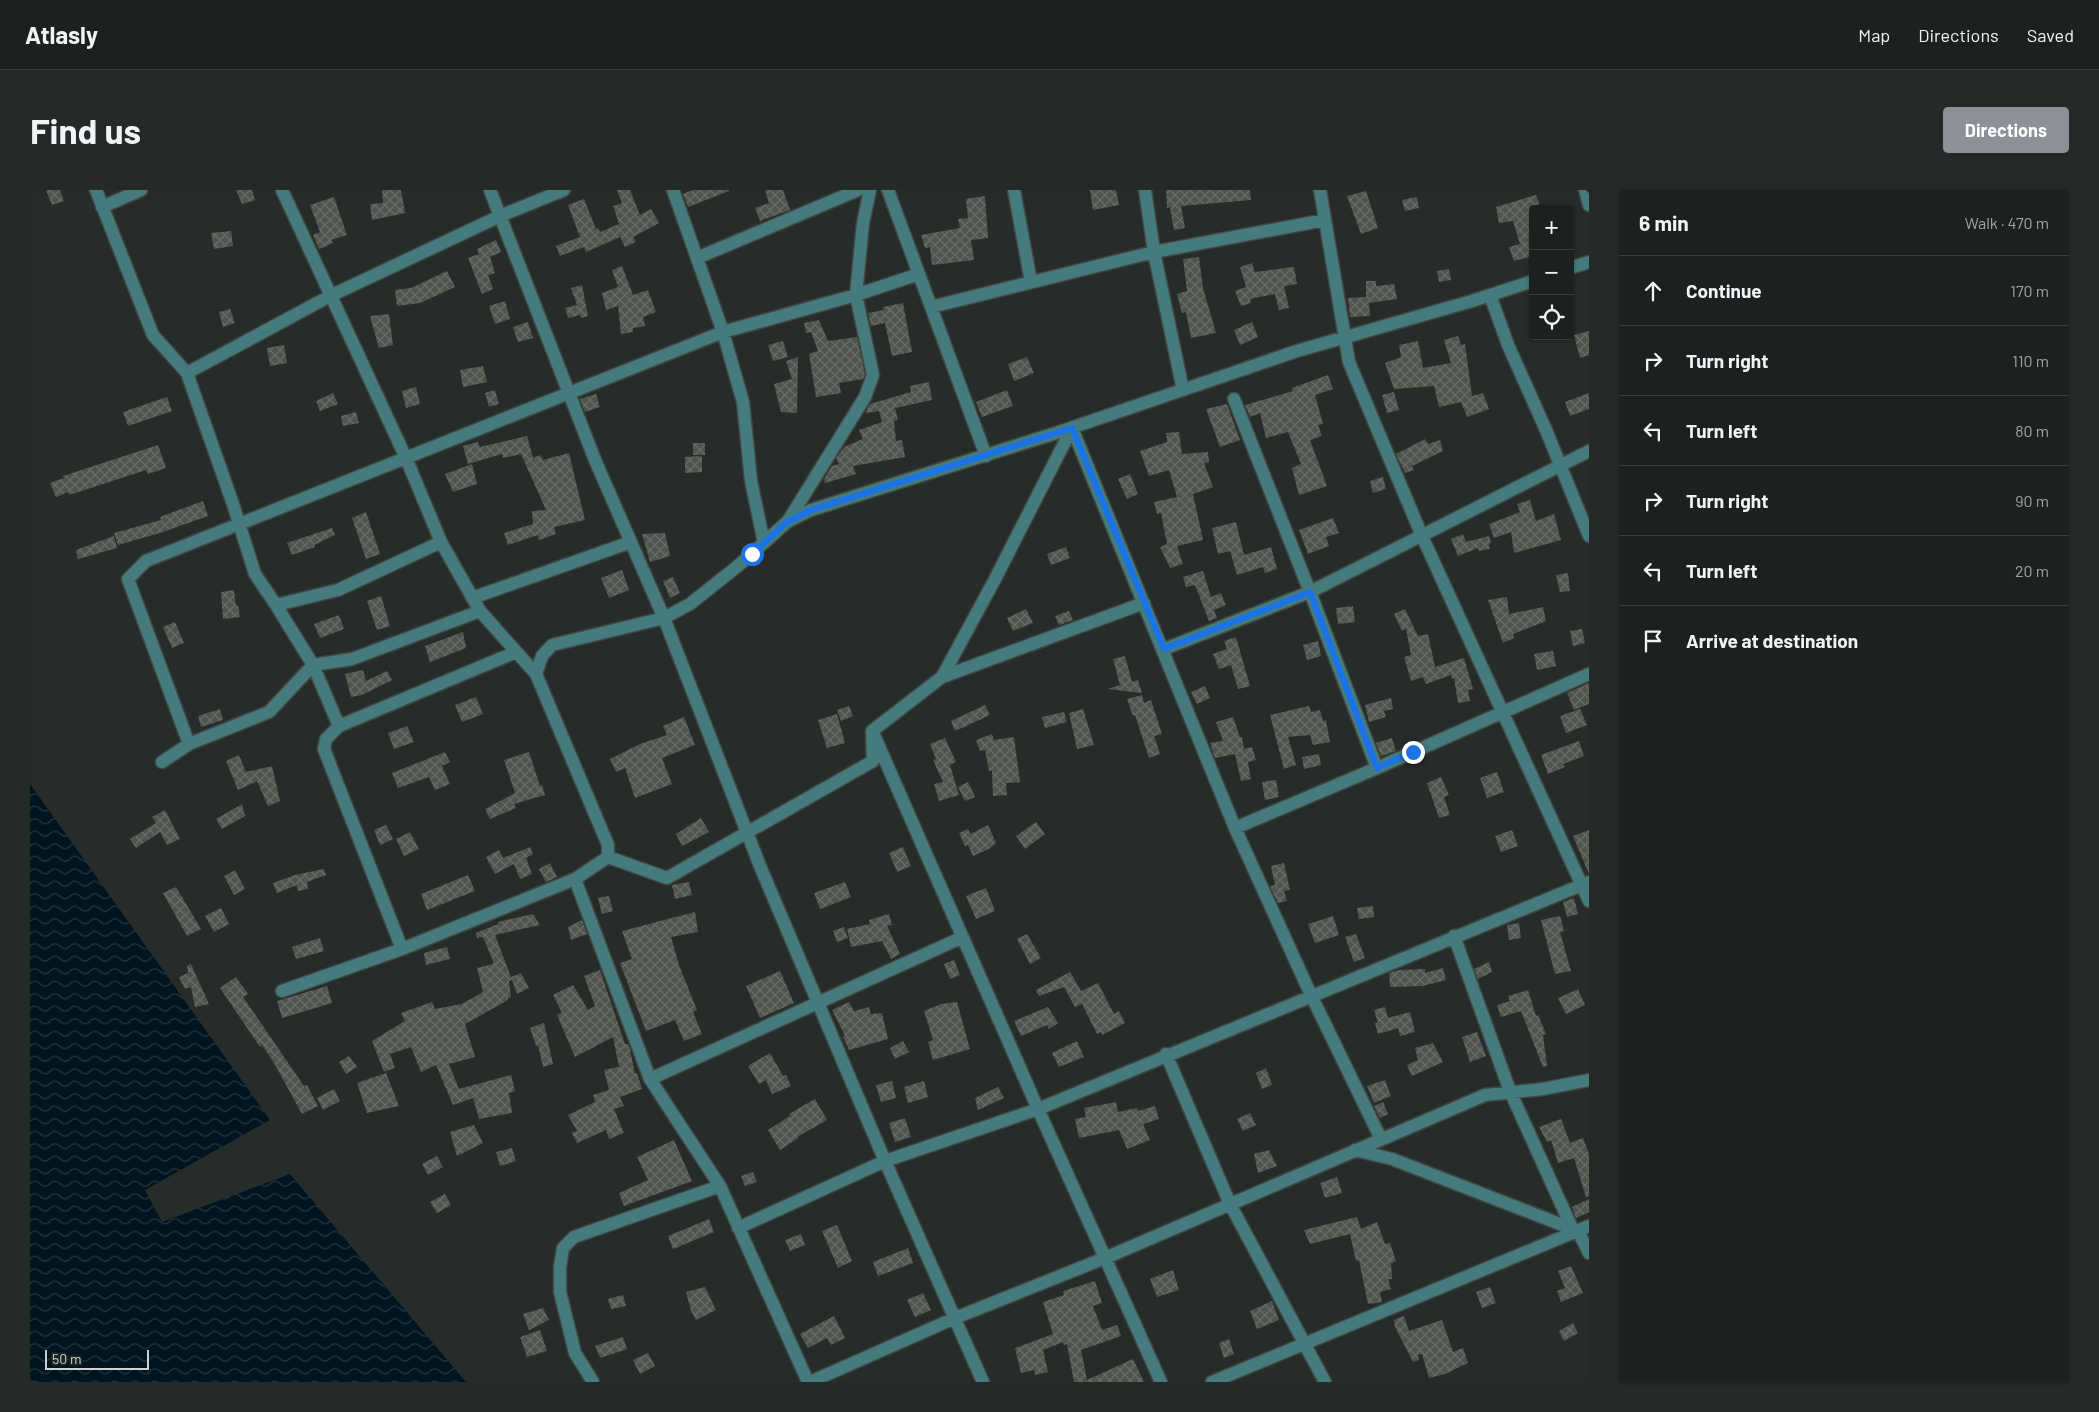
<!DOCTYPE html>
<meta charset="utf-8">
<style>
body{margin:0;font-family:Barlow,sans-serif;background:#252928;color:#f1f3f6}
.controls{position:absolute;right:15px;top:15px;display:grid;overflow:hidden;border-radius:5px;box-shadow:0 1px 4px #0004}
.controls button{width:45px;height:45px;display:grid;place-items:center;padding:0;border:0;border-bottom:1px solid #3a3e3d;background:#1c211f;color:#f1f3f6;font:25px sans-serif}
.scale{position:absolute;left:15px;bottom:12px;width:104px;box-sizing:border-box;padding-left:5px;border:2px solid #cdd2d0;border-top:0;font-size:14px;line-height:18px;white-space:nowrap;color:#cdd2d0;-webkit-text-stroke:4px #1b231f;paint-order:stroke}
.stop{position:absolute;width:15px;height:15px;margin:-11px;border:4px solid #1a73e8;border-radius:50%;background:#fff}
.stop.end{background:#1a73e8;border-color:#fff;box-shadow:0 1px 5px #0008}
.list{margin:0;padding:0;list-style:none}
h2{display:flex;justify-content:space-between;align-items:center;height:65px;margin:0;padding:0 20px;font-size:21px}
h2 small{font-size:16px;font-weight:400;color:#a0a3a4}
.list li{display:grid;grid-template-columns:32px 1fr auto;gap:15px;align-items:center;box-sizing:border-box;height:70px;padding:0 20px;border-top:1px solid #3a3e3d}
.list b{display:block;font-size:19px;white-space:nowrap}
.list em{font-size:16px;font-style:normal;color:#a0a3a4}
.icon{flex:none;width:28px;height:28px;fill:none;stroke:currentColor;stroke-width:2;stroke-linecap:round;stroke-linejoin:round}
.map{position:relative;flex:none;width:1559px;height:1192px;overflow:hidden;border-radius:5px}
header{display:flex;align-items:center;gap:30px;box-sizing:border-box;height:70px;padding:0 25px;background:#1c211f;border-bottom:1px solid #3a3e3d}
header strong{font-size:24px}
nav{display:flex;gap:28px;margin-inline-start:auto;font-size:18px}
.intro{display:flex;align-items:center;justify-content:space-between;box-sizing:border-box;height:120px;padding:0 30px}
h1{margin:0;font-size:35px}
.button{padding:12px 22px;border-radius:5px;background:#8c9099;color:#fff;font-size:18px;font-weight:700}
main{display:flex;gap:30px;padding:0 30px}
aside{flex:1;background:#1c211f;border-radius:5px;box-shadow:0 1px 4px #0004}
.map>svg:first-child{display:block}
.water{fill:url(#water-waves)}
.building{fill:url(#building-cross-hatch)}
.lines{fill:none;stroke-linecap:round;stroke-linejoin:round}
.minor-casing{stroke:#404744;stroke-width:15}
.minor{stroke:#457b7c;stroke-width:12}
.route{stroke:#1a73e8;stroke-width:6}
</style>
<header>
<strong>Atlasly</strong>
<nav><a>Map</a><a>Directions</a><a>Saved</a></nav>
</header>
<div class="intro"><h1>Find us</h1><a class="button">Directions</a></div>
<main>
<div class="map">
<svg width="1559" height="1192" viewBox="0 0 1559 1192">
<defs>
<pattern id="water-waves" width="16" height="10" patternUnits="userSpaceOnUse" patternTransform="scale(1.25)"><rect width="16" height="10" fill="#00141f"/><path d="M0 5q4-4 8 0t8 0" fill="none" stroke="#24353e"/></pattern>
<pattern id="building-cross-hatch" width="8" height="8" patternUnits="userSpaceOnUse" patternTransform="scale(1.25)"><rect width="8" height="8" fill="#4f544d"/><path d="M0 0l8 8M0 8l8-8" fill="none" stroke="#676c66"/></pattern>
</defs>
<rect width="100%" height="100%" fill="#252c29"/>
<path class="water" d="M0 594 240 930 115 1000 132 1032 260 984 436 1192H0Z"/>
<path class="building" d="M16 0H30L34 11 22 15Z
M206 0H222L225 10 212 14Z
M352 0H371L375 23 342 30 340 14 353 13Z
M587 0H600L610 25 621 19 629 33 603 47 606 52 595 57 590 47 556 62 554 57 530 66 526 56 550 47 538 15 554 9 566 39 568 38 570 42 589 34 583 16 592 13Z
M663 0H699V1L658 17 653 4Z
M735 0H753L760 20 730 31 725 18 739 13Z
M1060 0H1086L1089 15 1063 20Z
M1136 0H1220L1221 10 1151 16 1155 38 1144 40 1140 17 1137 18Z
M1336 1 1348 38 1331 44 1317 6Z
M1506 5 1511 19H1503V66L1484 71 1479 57 1490 54 1483 31 1469 33 1466 17Z
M955 6 958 48 941 50 944 70 902 75 900 57 895 58 891 45 930 38 928 29 938 28 936 9Z
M304 7 317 45 301 50 303 53 289 59 283 45 290 42 280 15Z
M1387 7 1389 18 1375 21 1372 10Z
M201 41 203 56 184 59 181 43Z
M466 50 471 62 460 67 465 83 458 85 463 99 452 104 438 68 449 64 447 59Z
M1169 67 1173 98 1186 143 1161 148 1156 122 1152 123 1147 104 1157 101 1153 69Z
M1222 73 1225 82 1264 77 1267 94 1254 96 1259 118 1249 120 1245 104 1220 109 1221 113 1211 116 1205 101 1216 97 1210 77Z
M592 76 603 105 618 100 626 122 613 127 615 136 603 138V142L591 144 588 116 576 120 572 103 588 97 582 80Z
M1419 79 1421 90 1409 92 1407 81Z
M417 81 425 97 390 113 367 116 365 100 381 98Z
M1336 91H1346V96L1364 94 1367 109 1339 113 1340 126 1320 127 1318 108 1336 107Z
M552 95 558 126 551 128 550 125 538 128 535 118 547 115 541 98Z
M475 111 480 129 465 134 459 116Z
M873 113 882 162 862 166 855 133 841 136 838 123 854 120 853 117Z
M200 119 205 133 193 137 189 122Z
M359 124 363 155 349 158 340 126Z
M789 130 798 151 827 147 835 184 833 189 809 193 811 203 786 207 779 164 788 161 781 142 776 143 774 133Z
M498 132 503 148 488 152 483 137Z
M1222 132 1228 147 1210 155 1204 140Z
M1559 141V165L1550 168 1544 145Z
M1428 146 1431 155 1435 154 1442 206 1453 203 1459 219 1437 227 1431 212 1409 217 1404 196 1364 199 1355 173 1371 167 1369 155 1388 151 1393 178 1421 173 1414 150Z
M753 151 758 167 743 171 738 155Z
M254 155 257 173 240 176 237 158Z
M768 167 767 223 751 222 744 194 762 189 756 171Z
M997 167 1004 183 984 191 978 174Z
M453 176 457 192 433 197 430 180Z
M1298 185 1303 199 1285 205 1293 234 1288 235 1292 246 1280 250 1297 296 1269 305 1262 278 1271 274 1258 242 1236 248 1230 223 1220 227 1215 215 1263 201 1262 198Z
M899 192 902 210 865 218 868 230 864 231 866 251 872 250 875 267 823 276 826 284 795 293 794 289 802 276 809 274 806 268 814 257 833 249 829 240 852 232 849 221 837 223 836 221 840 214 881 202 880 196Z
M386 197 390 214 376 218 372 201Z
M465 200 469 214 459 217 455 203Z
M977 200 983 216 952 227 946 212Z
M1364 202 1369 220 1357 223 1352 205Z
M303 203 308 214 290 221 286 211Z
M1559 203V219L1540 226 1535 212Z
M566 204 570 217 555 222 550 209Z
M137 207 142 221 98 236 93 222Z
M1197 214 1210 250 1190 257 1176 219Z
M326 222 329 233 313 236 311 226Z
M1149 242 1152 264 1178 262 1179 272 1174 273 1183 297 1163 304 1173 350 1147 356 1153 374 1140 378 1130 357 1137 354 1131 323 1127 324 1124 312 1147 307 1139 280 1119 286 1110 261 1137 252 1136 243Z
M497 246 503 268 510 265 513 270 539 263 555 330 524 337 526 344 509 350 508 345 478 355 474 343 503 334 502 321 516 320 491 264 473 268 472 264 438 274 433 256 448 252 450 257Z
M1395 249 1398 254 1410 250 1413 261 1382 276 1384 280 1375 283 1366 264Z
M663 253H675V265H663Z
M128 255 136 278 118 284 116 280 39 305 38 302 26 307 20 293 34 288 33 286Z
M672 266V282L655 283V267Z
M442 274 447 294 423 302 415 284Z
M1100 284 1108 304 1097 309 1088 289Z
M1353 287 1356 299 1343 303 1340 291Z
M1500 310 1506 331 1524 324 1531 350 1484 363 1481 342 1464 348 1459 334 1490 322 1487 314Z
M173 311 178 326 130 343 88 355 84 343 131 330 130 327Z
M336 322 350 364 336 369 322 328Z
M1303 328 1309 343 1296 347 1299 356 1278 364 1269 340Z
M1206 332 1214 365 1241 357 1247 379 1235 383 1233 377 1207 385 1200 361 1188 364 1182 338Z
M302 338 305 345 284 355 285 357 262 365 257 353Z
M635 343 640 366 620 372 612 344Z
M1433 344 1436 352 1459 346 1461 353 1459 354 1460 359 1449 361 1448 358 1428 366 1421 349Z
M84 346 87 358 48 369 46 360Z
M1036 357 1040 368 1021 375 1017 364Z
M592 380 599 400 579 408 571 388Z
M1173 381 1181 407 1191 403 1196 415 1184 420 1187 428 1179 431 1165 395 1156 397 1153 387Z
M1538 383 1540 401 1530 402 1526 385Z
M643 387 650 403 640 408 633 391Z
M204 400 206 416 208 415 210 427 193 429 191 402Z
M351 406 360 436 347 440 337 411Z
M1477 407 1479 424 1513 417 1516 431 1483 444 1484 448 1473 453 1458 410Z
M1323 416 1325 432 1308 434 1306 418Z
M996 419 1003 433 983 441 977 428Z
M1375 419 1388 446 1398 444 1405 477 1434 468 1443 499 1438 500 1440 511 1428 513 1424 488 1422 489 1421 485 1396 494 1393 487 1381 491 1374 467 1381 465 1376 439 1372 441 1364 424Z
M1039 421 1043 430 1029 435 1025 426Z
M309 425 314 439 290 448 284 434Z
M145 432 154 453 142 458 133 437Z
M1552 439 1555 453 1543 456 1540 441Z
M433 442 436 458 400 472 395 456Z
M1206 447 1220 496 1208 499 1201 475 1189 479 1183 464 1197 459 1194 451Z
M1288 451 1291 466 1277 470 1273 455Z
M1523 461 1526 476 1507 480 1504 464Z
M1095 466 1102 492 1108 490 1112 503 1078 499 1090 495 1083 469Z
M333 480 336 491 357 481 362 490 332 505 321 507 315 484Z
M1559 493V514L1544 520 1537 503Z
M1175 496 1180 508 1167 514 1161 502Z
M1112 505 1114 513 1121 510 1132 544 1124 546 1130 564 1119 568 1105 525 1103 526 1097 509Z
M446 507 453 524 432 532 425 515Z
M1361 508 1363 519 1354 521 1356 527 1339 532 1335 515Z
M955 515 960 525 925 541 921 531Z
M819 516 823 526 811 531 807 520Z
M1279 516 1281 522 1290 520 1293 531 1296 530 1300 552 1283 555 1280 545 1258 547 1266 575 1254 579 1240 525Z
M190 519 193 530 171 537 168 526Z
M1053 519 1064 555 1047 559 1039 523Z
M1550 519 1557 535 1536 543 1530 526Z
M1034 522 1037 532 1015 538 1012 527Z
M807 524 815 553 797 558 788 530Z
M654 527 665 555 632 568 642 594 605 608 595 578 586 582 580 569 610 554 637 545 633 536Z
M1203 527 1210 547H1212L1214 559 1222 557 1226 570 1218 572 1221 589 1211 591 1205 564 1185 568 1180 553 1193 551 1186 532Z
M377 536 384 552 364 559 358 543Z
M962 544 964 550 984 547 990 592 976 593 977 605 963 606 962 580 959 581 955 560 950 561 946 550Z
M915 548 926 572 920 575 929 605 909 611 904 594 913 592 903 570 906 569 900 554Z
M1362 548 1366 561 1351 566 1346 553Z
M1549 551 1554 566 1533 574 1535 577 1518 584 1511 565Z
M415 562 420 572 412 576 420 594 405 600 399 587 368 598 362 583Z
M499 562 510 596 512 595 515 605 484 614 486 618 460 629 455 619 485 603 474 570Z
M1289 564 1291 575 1274 579 1272 567Z
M209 565 216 582 242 576 250 611 238 616 227 591 208 600 196 571Z
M1467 582 1474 602 1457 608 1450 588Z
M1411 587 1419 605 1414 607 1420 625 1409 628 1397 593Z
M1246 590 1249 607 1235 610 1232 592Z
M938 592 945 607 935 611 928 597Z
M212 614 215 626 192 639 186 629Z
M135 620 150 649 137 655 130 642 106 658 100 649 126 633 122 627Z
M671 628 679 642 652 656 646 644Z
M1006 632 1015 644 995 659 986 646Z
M356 635 363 649 350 655 344 640Z
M958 635 966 653 959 659 943 666 938 655 935 656 929 643 938 639 941 644Z
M1482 640 1488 656 1471 662 1465 646Z
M1559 640V684L1543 646Z
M380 642 389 659 374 666 366 649Z
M500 657 503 664 496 668 502 684 490 689 484 674 465 684 456 667 469 660 473 668Z
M873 657 881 676 867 682 859 663Z
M520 673 527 687 516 692 509 679Z
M1254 673 1260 700 1254 701 1257 711 1248 713 1240 696 1245 695 1241 676Z
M294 679 296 685 277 692 278 699 268 701 267 695 247 703 243 693 265 685Z
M205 680 215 699 204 705 194 686Z
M438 685 445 701 397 720 391 704Z
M659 692 662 705 645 709 642 695Z
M815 692 821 707 790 719 784 703Z
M146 697 171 739 157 746 133 703Z
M956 698 965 721 946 729 936 706Z
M579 706 583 721 572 724 568 708Z
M1544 708 1548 724 1537 727 1533 712Z
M1343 716 1344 727 1329 729 1327 718Z
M191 718 199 734 184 742 175 726Z
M665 722 668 742 641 747 649 775 667 820 663 822 672 844 654 851 645 830 616 841 590 773 602 769 592 741Z
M503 724 510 735 465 745 481 787 491 783 499 798 487 804 482 790 479 791 481 807 478 808V810L435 834 445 867 419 874 429 899 481 885 485 901 479 903 482 923 449 929 443 908 423 915 406 875 391 882 381 857 360 864 365 878 354 882 342 851 375 831 371 823 402 812 405 819 432 814 453 802 447 778 463 774V771L453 747 447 748 446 743 468 734V732Z
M859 724 862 735 857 736 870 764 861 769 852 751 821 757 817 739 840 734 839 730Z
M1303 726 1309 745 1285 753 1278 734Z
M1530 726 1534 741 1530 742 1541 781 1525 784 1511 730Z
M552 730 557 744 541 750 538 737Z
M1489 733 1491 748 1479 750 1477 735Z
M814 737 818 748 807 752 803 741Z
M997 744 1011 768 1000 774 987 749Z
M1326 744 1335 768 1324 772 1315 747Z
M290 748 294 761 266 769 262 757Z
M417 757 420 769 396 775 394 763Z
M924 770 930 785 920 789 914 774Z
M1459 772 1462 782 1448 789 1444 779Z
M161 774 164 781 179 814 165 817 161 797 155 799 149 787 158 783 157 776Z
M1413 778 1416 790 1393 796 1360 797 1359 783 1368 780 1395 779V783Z
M570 780 595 854H598L600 859 605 884 607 883 612 899 590 907 594 916 584 919 594 943 579 949 576 940 547 953 542 943 547 941 538 925 565 912 563 905 579 900 574 880 589 877 583 847 545 867 530 832 527 824 532 823 523 805 543 795 558 820 565 816 554 786Z
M750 781 764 813 730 828 716 796Z
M1040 782 1051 801 1068 793 1084 824 1089 821 1095 833 1072 845 1071 842 1067 844 1052 814 1045 817 1034 797 1009 806 1006 800Z
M206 787 218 804 213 807 274 896 277 895 288 916 272 924 244 873 232 855 230 857 190 798Z
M297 796 302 813 252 828 247 811Z
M1548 799 1555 815 1536 824 1528 808Z
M1498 800 1506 826 1508 825 1516 844 1513 845 1517 876 1513 877 1491 821 1471 827 1467 815 1480 811 1478 806Z
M819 812 824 821 839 817 841 824 852 823 858 849 819 860 813 847 815 846 802 820Z
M927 812 940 859 903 870 898 852 903 850 894 821 911 814Z
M1018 817 1028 833 1019 839 1017 835 991 846 984 831Z
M1355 817 1358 828 1380 822 1385 842 1370 846 1368 838 1348 844 1345 833H1348L1344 820Z
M514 833 523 874 513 877 508 855 506 856 500 838Z
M1447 842 1456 866 1440 872 1432 847Z
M873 851 879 862 865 869 860 858Z
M1047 851 1054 867 1029 877 1022 863Z
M1403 853 1413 872 1382 886 1377 875 1388 870 1385 858Z
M740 863 753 886 756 885 761 896 742 904 736 890 729 894 718 876Z
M319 866 327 877 316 884 309 872Z
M1236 878 1242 895 1232 899 1226 883Z
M356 883 369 916 337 923 327 893Z
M1355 890 1361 906 1344 913 1337 896Z
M862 891 866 908 851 912 846 895Z
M894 891 898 907 878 913 874 897Z
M968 897 974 908 948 920 945 908Z
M304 899 310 911 293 920 287 908Z
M785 909 797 930 767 947 768 948 750 960 738 940 760 926 759 924Z
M1086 912 1088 922 1107 918 1108 921 1125 916 1129 929 1113 934 1120 950 1097 959 1089 940 1049 948 1045 929 1056 927 1054 918Z
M1353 912 1358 924 1350 928 1344 916Z
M1220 923 1226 935 1213 941 1207 929Z
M875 928 881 947 865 952 859 933Z
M1531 929 1540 953 1553 948 1559 964V1006L1556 1007 1544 968 1528 973 1521 950 1517 952 1509 937Z
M444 935 453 953 427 966 420 942Z
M644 950 662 991 594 1016 589 1003 618 990 607 967Z
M482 958 486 971 470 976 466 962Z
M1239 960 1247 976 1228 983 1224 964Z
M407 966 413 977 398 985 392 974Z
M723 982 727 992 715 996 711 986Z
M1307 987 1312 1003 1295 1008 1290 993Z
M415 1004 421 1015 407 1023 400 1012Z
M1559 1009V1022L1546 1028 1542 1017Z
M1327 1027 1331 1039 1347 1032 1355 1054 1360 1053 1366 1071 1361 1073 1362 1089H1358L1361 1099 1350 1102 1352 1112 1338 1114 1329 1070 1326 1071 1320 1044 1280 1054 1274 1040Z
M679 1029 684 1042 643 1059 638 1046Z
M807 1035 822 1071 808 1078 792 1041Z
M771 1044 775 1055 760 1061 755 1050Z
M878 1058 883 1073 848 1086 843 1072Z
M1541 1076 1553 1103 1531 1112 1527 1101 1535 1098 1528 1081Z
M1143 1080 1149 1100 1127 1107 1120 1089Z
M1065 1091 1072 1113 1063 1116 1072 1140 1087 1135 1091 1146 1051 1160 1057 1190 1103 1169 1114 1192H1044L1037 1154 1034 1155 1033 1152 1013 1160 1018 1182 1005 1185 1004 1180 991 1183 985 1158 1023 1144 1013 1112 1034 1105 1033 1101Z
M675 1097 686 1120 666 1130 661 1121 656 1102Z
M1460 1097 1466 1113 1452 1118 1446 1102Z
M893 1103 901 1120 885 1127 877 1110Z
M593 1105 596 1116 581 1119 578 1109Z
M1242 1111 1249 1130 1227 1139 1220 1121Z
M513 1118 519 1130 499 1140 493 1124Z
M804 1126 815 1148 801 1155 797 1148 778 1158 770 1144Z
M1374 1126 1379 1141 1412 1130 1423 1162 1433 1158 1438 1173 1415 1184 1399 1188 1392 1164 1388 1165 1389 1170 1383 1172 1365 1137 1364 1130Z
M1543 1133 1548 1143 1534 1151 1529 1141Z
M510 1140 517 1161 497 1167 490 1147Z
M593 1147 597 1159 570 1168 565 1156Z
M1199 1149 1204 1164 1194 1168 1189 1153Z
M618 1163 625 1176 610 1184 603 1170Z"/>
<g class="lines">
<defs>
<path id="minor" d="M66 0 123 145 157 183 203 314 225 384 246 415 308 400 411 352
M252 0 376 268 411 352 450 421 506 484
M460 0 565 270 634 428 730 676 855 971 953 1192
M643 0 693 142 713 212 721 291 734 353
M858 0 956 266
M984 0 1001 92
M1115 0 1124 62 1153 200
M1290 0 1319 172 1392 346 1559 711
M1555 0 1559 15
M72 17 111 0
M667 68 828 0
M1540 78 1559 72
M1460 105 1478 155 1516 240 1559 346
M901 117 1124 62 1295 30
M157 183 300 106 470 26 534 0
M1204 209 1280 402 1347 578
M758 331 835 207 843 185 826 105 833 33 840 0
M442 408 601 352
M246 415 283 475 309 536
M1134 459 1280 402 1559 261
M912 487 1114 413
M844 545 1008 919 1131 1192
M159 554 98 389 116 371 693 142 826 105 889 84
M132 572 159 554 239 522 283 475 322 469 450 421
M1205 638 1347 578 1559 484
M578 667 637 688 843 571 842 541 912 487 964 391 1042 238 1205 638 1281 805 1351 949
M545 689 620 889 690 996 778 1192
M1424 746 1480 901 1542 1038
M372 759 294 559 296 549 309 536 486 462
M252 801 372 759 545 689 578 667V655L506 484 512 466 522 455 634 428 660 414 709 375 757 332 781 320 1026 243 1267 161 1442 111 1503 91
M1136 864 1200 1014 1295 1192
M620 889 933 747
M1325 960 1362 969 1548 1041 1559 1063
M708 1038 855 971 1008 919 1559 692
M563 1192 545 1163 530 1102V1077L533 1058 544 1047 690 996
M780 1192 925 1128 1075 1068 1455 905 1513 899 1559 890
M1182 1192 1559 1036"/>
</defs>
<use href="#minor" class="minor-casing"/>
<use href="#minor" class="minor"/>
</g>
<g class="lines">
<path class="route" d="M722 364 757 332 781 320 1042 238 1134 459 1280 402 1347 578 1383 562"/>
</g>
</svg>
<div class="controls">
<button>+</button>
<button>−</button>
<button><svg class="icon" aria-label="locate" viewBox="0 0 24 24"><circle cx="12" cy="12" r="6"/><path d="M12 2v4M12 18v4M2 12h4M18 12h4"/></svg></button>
</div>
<div class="scale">50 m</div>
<div class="stop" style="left:722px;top:364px"></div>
<div class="stop end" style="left:1383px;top:562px"></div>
</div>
<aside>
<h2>6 min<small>Walk · 470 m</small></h2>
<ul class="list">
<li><svg class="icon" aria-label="ahead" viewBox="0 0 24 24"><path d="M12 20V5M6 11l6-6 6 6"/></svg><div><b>Continue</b></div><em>170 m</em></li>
<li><svg class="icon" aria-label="right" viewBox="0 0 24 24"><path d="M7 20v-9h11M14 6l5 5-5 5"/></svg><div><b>Turn right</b></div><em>110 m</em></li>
<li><svg class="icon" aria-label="left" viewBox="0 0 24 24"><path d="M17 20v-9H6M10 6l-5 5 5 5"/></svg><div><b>Turn left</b></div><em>80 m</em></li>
<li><svg class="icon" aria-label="right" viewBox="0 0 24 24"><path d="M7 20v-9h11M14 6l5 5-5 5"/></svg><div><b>Turn right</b></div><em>90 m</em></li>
<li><svg class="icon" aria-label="left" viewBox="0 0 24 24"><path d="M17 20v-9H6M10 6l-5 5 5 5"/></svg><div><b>Turn left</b></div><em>20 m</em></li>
<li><svg class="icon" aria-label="arrive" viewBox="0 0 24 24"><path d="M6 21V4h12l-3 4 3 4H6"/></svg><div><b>Arrive at destination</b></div></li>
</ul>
</aside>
</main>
